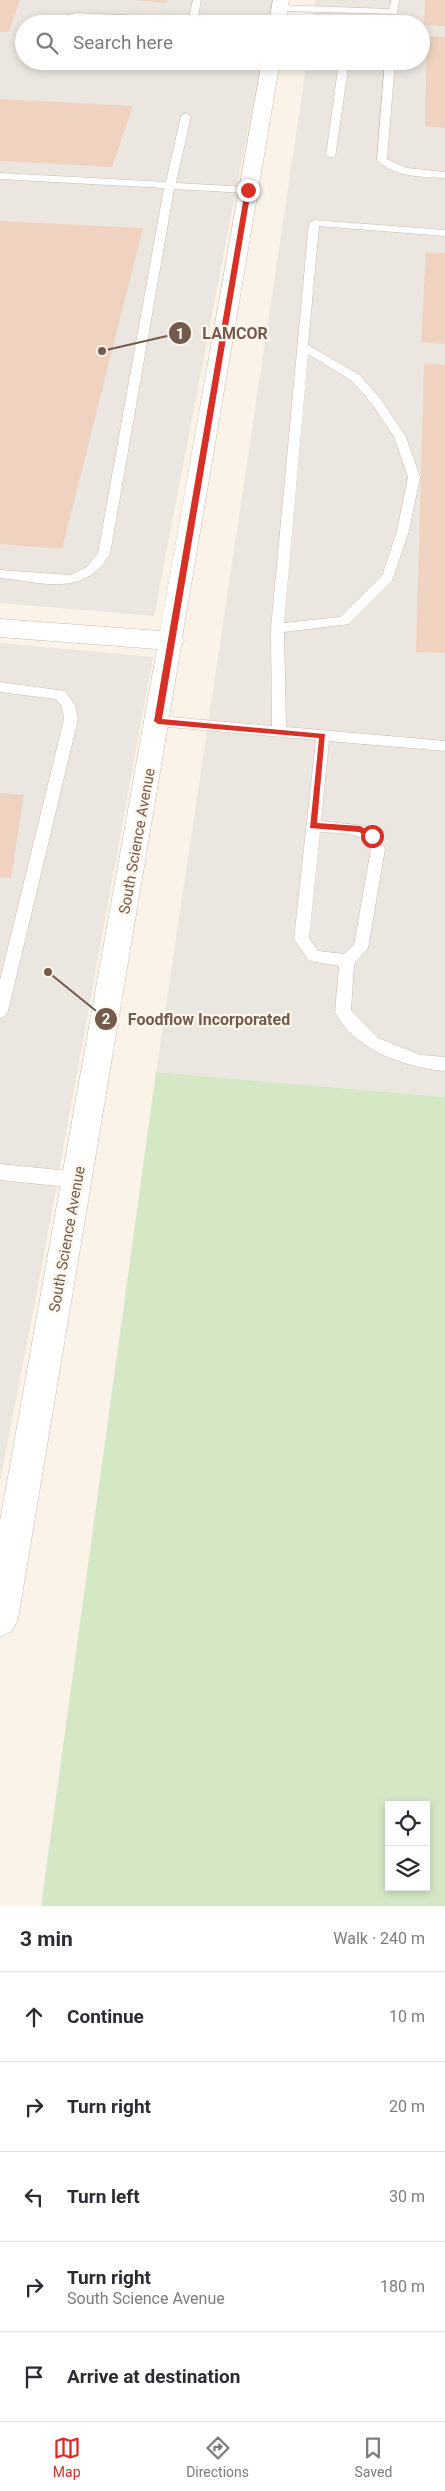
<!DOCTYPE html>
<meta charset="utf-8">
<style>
body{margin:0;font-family:Roboto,sans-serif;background:#f7f7f7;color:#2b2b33}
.controls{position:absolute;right:15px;bottom:15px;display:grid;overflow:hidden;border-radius:0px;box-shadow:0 2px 8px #0003}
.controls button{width:45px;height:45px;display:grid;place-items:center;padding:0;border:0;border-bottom:1px solid #e1e1e2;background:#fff;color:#2b2b33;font:25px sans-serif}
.stop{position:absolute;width:15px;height:15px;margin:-11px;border:4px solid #d93025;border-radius:50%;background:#fff}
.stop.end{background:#d93025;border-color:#fff;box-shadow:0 1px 5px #0008}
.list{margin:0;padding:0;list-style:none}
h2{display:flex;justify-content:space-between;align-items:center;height:65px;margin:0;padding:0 20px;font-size:21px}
h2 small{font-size:16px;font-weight:400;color:#7c7c81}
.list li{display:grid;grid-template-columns:32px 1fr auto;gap:15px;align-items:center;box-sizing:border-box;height:90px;padding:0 20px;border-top:1px solid #e1e1e2}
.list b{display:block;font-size:19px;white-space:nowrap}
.list p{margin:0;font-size:16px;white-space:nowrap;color:#7c7c81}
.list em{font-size:16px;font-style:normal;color:#7c7c81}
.icon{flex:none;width:28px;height:28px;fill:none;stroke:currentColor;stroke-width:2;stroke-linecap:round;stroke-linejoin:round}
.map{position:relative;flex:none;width:445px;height:1906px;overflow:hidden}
.search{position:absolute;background:#fff;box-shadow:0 2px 8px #0003;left:15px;right:15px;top:15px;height:55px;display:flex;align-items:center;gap:12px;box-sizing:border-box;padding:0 18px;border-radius:28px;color:#7c7c81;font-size:19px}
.sheet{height:515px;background:#fff}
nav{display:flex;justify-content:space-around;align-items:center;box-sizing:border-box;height:70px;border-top:1px solid #e1e1e2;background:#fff;font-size:14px;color:#7c7c81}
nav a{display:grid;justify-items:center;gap:2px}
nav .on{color:#d93025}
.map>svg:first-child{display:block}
.industrial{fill:#ece6e0}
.green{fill:#d4e8c6;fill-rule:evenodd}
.building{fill:#efd3c0}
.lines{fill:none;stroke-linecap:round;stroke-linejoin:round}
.service-casing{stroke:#ccbbae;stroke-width:1}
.minor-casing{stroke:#ccbbae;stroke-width:1}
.service{fill:#fff;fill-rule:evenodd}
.minor{fill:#fff;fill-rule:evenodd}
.route{fill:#d93025}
.labels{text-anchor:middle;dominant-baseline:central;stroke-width:4.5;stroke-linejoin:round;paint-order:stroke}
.street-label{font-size:15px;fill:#735a4d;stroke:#fef7ed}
.leader{fill:none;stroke:#735a4d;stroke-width:2}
.callout-dot{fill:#735a4d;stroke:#fef7ed;stroke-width:2}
.mark-label{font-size:15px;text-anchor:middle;font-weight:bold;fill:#fff}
.callout-label{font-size:16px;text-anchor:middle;font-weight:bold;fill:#735a4d;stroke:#fef7ed;stroke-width:4.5;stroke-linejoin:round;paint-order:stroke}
</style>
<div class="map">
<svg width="445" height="1906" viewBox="0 0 445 1906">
<rect width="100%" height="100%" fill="#fbf3e7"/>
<path class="industrial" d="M0 0H274L269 24H24V61H261L154 616 0 603Z
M315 0H445V1097L156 1072 307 61H421V24H312Z
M0 643 153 657 37 1292 0 1481Z"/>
<path class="green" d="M156 1072 445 1097V1906H41ZM389 1805H426V1887H389Z"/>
<path class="building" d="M0 0H20L9 32H0Z
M133 0H167L166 3Z
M425 0H445V26L424 25Z
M427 36 445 37V128L425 126Z
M0 99 133 106 112 167 0 161Z
M0 221 143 228 62 549 0 544Z
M426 252 445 253V344L421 342Z
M424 363 445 365V653L416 652Z
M0 793 24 795 11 878 0 877Z"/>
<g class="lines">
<defs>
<path id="service" d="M193 0H201L197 24 76 19 71 20 70 24H61L64 16 76 13 189 18Z
M391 0H399L397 14 280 11 275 8 280 5 390 9Z
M271 61H335L348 68 335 158 326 156 338 69 333 67 276 64Z
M385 61H395L387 159 407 168 445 172V178C423 177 393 177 377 160Z
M186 113 191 116 176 183 248 187 253 190 248 193 174 189 110 554C84 598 43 582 0 578V570L70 575 87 567 98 553 164 188 0 179V173L166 182 181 116Z
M314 220 445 230V236L319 226 308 345 360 375 380 398 406 437 420 477 409 531 392 581 349 624 284 632 286 727 445 741V751L329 741 321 821 365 826 377 832 385 849 368 948 354 964 351 1010 378 1038 421 1055 445 1057V1071C406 1068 354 1050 335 1012L339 966 309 961 294 939 316 740 158 726 151 721 158 716 272 726 271 628 309 223ZM308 354 352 381 372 404 394 437 408 477 397 531 382 576 340 617 284 623ZM320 832C338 834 362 830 371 849L354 945 344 954 318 951 309 938Z
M0 682 65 691 75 705 78 719 8 1011 5 1016 0 1018V980L64 719 62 706 56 699 0 692Z
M0 1164 78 1172 84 1175 86 1180 84 1185 78 1188 0 1180Z"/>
<path id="minor" d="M273 0H289L285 24H269Z
M262 61H280L182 638 184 641 181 646 18 1619 12 1631 0 1637V1521L157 649 0 637V619L160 631Z"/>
</defs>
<use href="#service" class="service-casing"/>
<use href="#minor" class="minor-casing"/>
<use href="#service" class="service"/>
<use href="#minor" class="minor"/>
</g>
<path class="route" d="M248 188 251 190 162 719 325 734 317 823 360 826 375 834 376 836 372 839 359 832 310 828 319 738 158 724 154 721 245 190Z"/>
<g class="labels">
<g class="street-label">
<text transform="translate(137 841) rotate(-80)">South Science Avenue</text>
<text transform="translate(67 1239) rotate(-80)">South Science Avenue</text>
</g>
</g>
<path class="leader" d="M102 351L180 333M48 972L106 1019"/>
<g class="callout-dot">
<circle cx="102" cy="351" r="5"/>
<circle cx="48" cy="972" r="5"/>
<circle cx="180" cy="333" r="12"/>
<circle cx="106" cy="1019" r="12"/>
</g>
<g class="mark-label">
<text x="180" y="339">1</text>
<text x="106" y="1024">2</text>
</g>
<g class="callout-label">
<text x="235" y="339">LAMCOR</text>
<text x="209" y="1025">Foodflow Incorporated</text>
</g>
</svg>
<div class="controls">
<button><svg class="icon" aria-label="locate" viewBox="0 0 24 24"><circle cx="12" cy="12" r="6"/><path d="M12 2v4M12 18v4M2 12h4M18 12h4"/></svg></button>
<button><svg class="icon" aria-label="layers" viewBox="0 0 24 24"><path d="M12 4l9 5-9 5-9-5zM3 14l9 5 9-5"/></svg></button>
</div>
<div class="stop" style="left:372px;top:836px"></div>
<div class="stop end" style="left:248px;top:190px"></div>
<div class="search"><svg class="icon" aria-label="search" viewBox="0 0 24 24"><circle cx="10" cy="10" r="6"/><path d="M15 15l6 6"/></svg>Search here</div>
</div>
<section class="sheet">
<h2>3 min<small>Walk · 240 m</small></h2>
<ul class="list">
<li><svg class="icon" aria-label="ahead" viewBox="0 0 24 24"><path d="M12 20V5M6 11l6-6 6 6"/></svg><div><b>Continue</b></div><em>10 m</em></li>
<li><svg class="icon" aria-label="right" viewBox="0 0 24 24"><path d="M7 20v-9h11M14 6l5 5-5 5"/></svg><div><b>Turn right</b></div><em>20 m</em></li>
<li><svg class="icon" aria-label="left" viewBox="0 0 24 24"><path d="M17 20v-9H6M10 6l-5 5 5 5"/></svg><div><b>Turn left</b></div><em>30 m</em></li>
<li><svg class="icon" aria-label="right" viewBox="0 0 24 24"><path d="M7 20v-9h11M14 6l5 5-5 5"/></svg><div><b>Turn right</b><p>South Science Avenue</p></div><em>180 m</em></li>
<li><svg class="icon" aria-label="arrive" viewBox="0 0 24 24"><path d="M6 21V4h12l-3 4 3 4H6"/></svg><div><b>Arrive at destination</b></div></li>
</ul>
</section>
<nav>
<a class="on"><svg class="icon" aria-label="map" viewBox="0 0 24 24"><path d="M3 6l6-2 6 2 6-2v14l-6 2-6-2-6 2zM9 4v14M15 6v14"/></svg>Map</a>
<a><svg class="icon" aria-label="directions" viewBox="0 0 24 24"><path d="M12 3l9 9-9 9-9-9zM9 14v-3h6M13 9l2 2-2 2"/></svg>Directions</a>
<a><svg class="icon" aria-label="saved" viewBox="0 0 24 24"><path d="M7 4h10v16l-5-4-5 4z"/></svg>Saved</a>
</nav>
